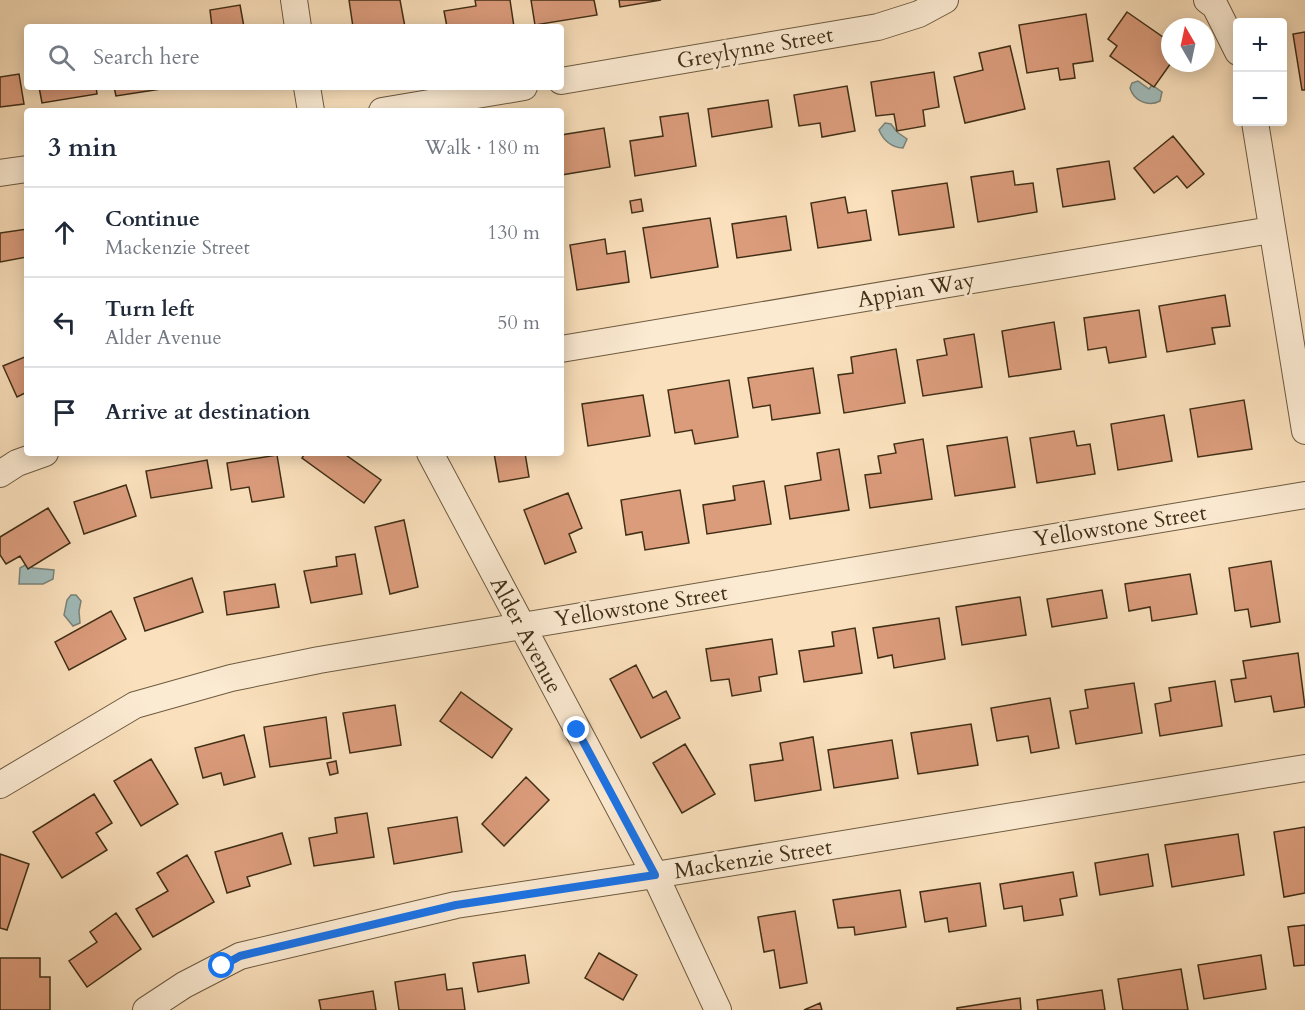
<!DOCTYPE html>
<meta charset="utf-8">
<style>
body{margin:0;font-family:Cardo,serif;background:#f6f6f7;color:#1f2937}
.controls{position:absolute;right:18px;top:18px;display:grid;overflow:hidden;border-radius:6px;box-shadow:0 3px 15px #0003}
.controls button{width:54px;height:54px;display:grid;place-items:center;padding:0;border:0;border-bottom:2px solid #e0e1e3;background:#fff;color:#1f2937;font:30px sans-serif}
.compass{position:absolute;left:1161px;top:18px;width:54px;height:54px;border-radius:50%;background:#fff;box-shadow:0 3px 15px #0003;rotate:351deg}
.stop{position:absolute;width:18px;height:18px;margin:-14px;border:4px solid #1a73e8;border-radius:50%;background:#fff}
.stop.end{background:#1a73e8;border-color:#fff;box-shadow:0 2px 6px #0008}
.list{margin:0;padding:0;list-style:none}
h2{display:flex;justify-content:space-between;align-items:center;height:78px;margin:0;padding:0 24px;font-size:26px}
h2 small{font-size:20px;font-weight:400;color:#747a83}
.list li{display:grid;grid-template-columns:39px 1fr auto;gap:18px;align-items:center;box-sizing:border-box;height:90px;padding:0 24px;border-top:2px solid #e0e1e3}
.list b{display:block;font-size:22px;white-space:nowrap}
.list p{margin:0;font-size:20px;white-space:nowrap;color:#747a83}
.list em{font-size:20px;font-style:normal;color:#747a83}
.icon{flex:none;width:33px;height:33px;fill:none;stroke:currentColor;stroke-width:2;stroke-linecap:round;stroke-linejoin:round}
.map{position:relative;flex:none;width:1305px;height:1010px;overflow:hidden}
.search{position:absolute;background:#fff;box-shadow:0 3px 15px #0003;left:24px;top:24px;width:540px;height:66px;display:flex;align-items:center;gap:15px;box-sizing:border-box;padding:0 21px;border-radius:6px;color:#747a83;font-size:22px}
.panel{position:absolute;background:#fff;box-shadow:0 3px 15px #0003;left:24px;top:108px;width:540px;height:348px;border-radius:6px}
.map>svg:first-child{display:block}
.water{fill:#a1bbba;stroke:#7a8378;stroke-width:1.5}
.building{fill:#db9c7c;stroke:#402f16;stroke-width:1.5}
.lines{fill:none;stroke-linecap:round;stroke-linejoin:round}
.street-casing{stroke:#6e5b40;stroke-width:28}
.street{stroke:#fcebd3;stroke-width:26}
.route{stroke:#1a73e8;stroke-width:8}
.labels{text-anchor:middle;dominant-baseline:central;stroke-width:6;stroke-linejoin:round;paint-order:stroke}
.street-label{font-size:22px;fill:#402f16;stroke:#fcebd3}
</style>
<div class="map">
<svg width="1305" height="1010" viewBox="0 0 1305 1010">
<rect width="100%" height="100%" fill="#fae0bc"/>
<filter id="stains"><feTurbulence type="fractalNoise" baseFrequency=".00333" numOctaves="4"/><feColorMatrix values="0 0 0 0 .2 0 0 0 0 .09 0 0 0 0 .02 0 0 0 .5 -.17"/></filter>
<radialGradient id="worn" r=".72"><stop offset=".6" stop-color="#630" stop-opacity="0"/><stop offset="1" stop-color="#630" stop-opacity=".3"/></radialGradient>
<path class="water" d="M1138 81 1149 89 1152 85 1162 92 1160 101C1148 107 1134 101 1130 88L1132 83Z
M885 123 891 124 897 132 907 139 903 148C892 148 883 140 879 130Z
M27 564 33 568 54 570 53 579 43 584H19L20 568Z
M76 595 81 601 79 611 80 623 73 626 64 615 67 600 71 595Z"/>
<path class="building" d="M349 0H400L405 27H353Z
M475 0H510L514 27H447L444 11 476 6Z
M531 0H594L597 15 535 25Z
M619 0H661L620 7Z
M240 5 244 27H212L210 10Z
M1127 12 1170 42 1171 63 1154 87 1110 56 1117 46 1108 39Z
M1086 14 1093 61 1073 64 1075 78 1060 80 1058 68 1027 73 1019 25Z
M1305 32V90H1302L1293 34Z
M1010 46 1025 109 965 123 954 77 983 70 979 53Z
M934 72 939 107 923 110 925 126 897 131 894 114 876 116 871 82Z
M19 74 24 104 0 107V77Z
M847 86 855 131 822 137 820 123 799 126 794 95Z
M39 87H96L97 94 42 103Z
M114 87H174L116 96Z
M768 100 772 127 712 137 708 109Z
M688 113 696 166 635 176 630 141 663 136 660 117Z
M604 128 610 167 561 175V135Z
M1173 136 1204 174 1187 188 1177 176 1154 193 1134 168Z
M1109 161 1115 199 1063 207 1057 169Z
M1013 171 1015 185 1033 183 1037 212 978 222 971 177Z
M947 183 954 227 899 235 892 191Z
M845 197 848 213 866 210 871 240 818 248 811 203Z
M641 199 643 211 632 213 630 201Z
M786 216 791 250 737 258 732 224Z
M710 218 718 267 651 278 643 228Z
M27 229V257L0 262V233Z
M605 239 607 254 625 251 629 282 577 290 570 245Z
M1225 295 1230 326 1212 328 1215 344 1167 352 1159 306Z
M1139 310 1146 357 1109 363 1106 347 1088 350 1084 318Z
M1054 322 1061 369 1009 377 1002 331Z
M974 334 982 387 923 396 917 360 947 355 944 339Z
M896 349 905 403 844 413 838 375 853 373 851 357Z
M27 356V392L17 397 3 366Z
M813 368 820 413 772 420 770 405 753 408 748 378Z
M729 380 738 437 695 444 692 430 675 433 668 390Z
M643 395 650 436 588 446 582 404Z
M1244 400 1252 449 1198 457 1190 409Z
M1164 415 1172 461 1118 470 1111 424Z
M1074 431 1077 446 1090 444 1095 474 1037 483 1030 438Z
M1007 437 1015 487 955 496 947 446Z
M923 439 932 499 870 508 865 475 881 473 878 456 896 453 894 444Z
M839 449 849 510 790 519 785 486 821 480 817 453Z
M305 453H343L381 480 364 503 302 458Z
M494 453H525L529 477 499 482Z
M277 455 284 497 252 502 249 487 231 490 227 463Z
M207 460 212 488 151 498 146 471Z
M764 481 771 524 707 534 703 505 735 500 733 486Z
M126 485 136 516 84 534 74 502Z
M680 490 689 543 645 550 642 532 626 535 621 500Z
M568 493 582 528 569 534 576 552 545 564 524 510Z
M48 508 70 543 28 569 20 556 6 564 0 555V537Z
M404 520 418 587 390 594 375 527Z
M355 554 362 594 311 603 304 571 337 566 336 557Z
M1271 561 1280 622 1251 627 1248 609 1235 611 1229 568Z
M1190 574 1197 614 1152 621 1150 607 1129 611 1125 584Z
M192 578 203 612 145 631 134 598Z
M275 584 279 607 227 615 224 592Z
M1102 590 1107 618 1052 627 1047 599Z
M1020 597 1026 635 962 645 956 607Z
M111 611 126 639 69 670 55 642Z
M939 618 945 659 894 668 892 655 878 658 873 628Z
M855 628 862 673 804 682 799 651 834 646 832 632Z
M772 639 777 674 759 677 761 691 732 696 729 679 711 681 706 649Z
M1298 653 1305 707 1274 712 1271 696 1235 702 1231 680 1246 678 1243 661Z
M636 665 653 698 666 691 680 718 641 738 610 679Z
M1215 681 1222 726 1160 736 1155 704 1171 701 1169 688Z
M1134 683 1142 733 1076 744 1070 711 1088 708 1085 690Z
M461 692 512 729 492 758 440 721Z
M1050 698 1059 748 1031 753 1028 736 997 741 991 708Z
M395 705 401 745 350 753 343 713Z
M326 717 331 758 270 767 264 727Z
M971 724 978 765 918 774 911 733Z
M244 735 255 777 224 785 221 773 203 778 195 748Z
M813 737 821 790 755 801 750 765 783 760 780 743Z
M892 740 898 778 834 788 828 750Z
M685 744 715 794 682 813 653 763Z
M151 759 178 804 141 826 114 781Z
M336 761 338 773 330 775 327 763Z
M526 777 549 800 504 846 482 824Z
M94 794 112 823 96 833 107 850 62 878 33 832Z
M367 813 374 857 314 866 309 838 337 833 335 818Z
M457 817 462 852 394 864 388 828Z
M1305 827V893L1284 897 1274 832Z
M282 833 291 864 247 877 250 886 227 893 215 852Z
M1238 834 1244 875 1172 887 1165 845Z
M0 854 29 864 7 930 0 928Z
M1148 854 1153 886 1100 895 1095 863Z
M187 855 214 902 153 937 136 909 168 891 157 873Z
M1073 872 1077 896 1060 899 1063 915 1024 921 1022 906 1004 909 1000 884Z
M980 883 986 926 949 932 947 918 925 922 920 892Z
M900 890 906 927 855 935 854 927 838 928 833 900Z
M795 911 807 983 780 988 774 950 764 952 758 917Z
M116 913 141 949 87 987 69 961 97 942 90 932Z
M1305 925V965L1294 966 1288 927Z
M599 953 637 975 623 1000 585 978Z
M525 955 529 983 478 992 473 963Z
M1261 955 1266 989 1204 999 1198 965Z
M0 958H40V977H50V1010H0Z
M1181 969 1188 1010H1123L1118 979Z
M445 974 447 990 462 988 465 1010H399L395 982Z
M1102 990 1105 1010H1038L1037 1000Z
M373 991 376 1010H321L319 1000Z
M1020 998 1021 1010H957V1008Z
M820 1003 822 1010H804Z"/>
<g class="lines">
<defs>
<path id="street" d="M294 0 298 27
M1207 0 1215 6 1238 52
M561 81 878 27 919 14 945 0
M307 87 311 111
M382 111 524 87
M1255 122 1305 431
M0 173 27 169
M561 349 1271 230
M430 453 655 875 718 1010
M0 474 17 463 45 453
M0 785 135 705 231 678 319 660 1305 495
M146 1010 184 985 240 956 456 905 655 875 1305 768"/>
</defs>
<use href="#street" class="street-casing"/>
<use href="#street" class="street"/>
</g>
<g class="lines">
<path class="route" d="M222 966 240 956 456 905 655 875 577 730"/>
</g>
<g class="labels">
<g class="street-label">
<text transform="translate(755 48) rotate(-10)">Greylynne Street</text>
<text transform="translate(916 290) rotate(-10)">Appian Way</text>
<text transform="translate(1120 526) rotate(-9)">Yellowstone Street</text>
<text transform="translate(641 606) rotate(-9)">Yellowstone Street</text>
<text transform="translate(526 635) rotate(62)">Alder Avenue</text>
<text transform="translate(753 859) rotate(-9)">Mackenzie Street</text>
</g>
</g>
<rect width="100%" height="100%" filter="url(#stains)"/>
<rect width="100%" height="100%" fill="url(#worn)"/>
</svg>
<div class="controls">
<button>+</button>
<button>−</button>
</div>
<svg class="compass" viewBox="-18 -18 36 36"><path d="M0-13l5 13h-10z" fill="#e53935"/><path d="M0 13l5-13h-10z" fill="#747a83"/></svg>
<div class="stop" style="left:222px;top:966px"></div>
<div class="stop end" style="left:577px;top:730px"></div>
<div class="search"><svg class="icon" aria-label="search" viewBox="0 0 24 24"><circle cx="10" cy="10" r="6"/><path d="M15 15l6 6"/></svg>Search here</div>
<section class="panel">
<h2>3 min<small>Walk · 180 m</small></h2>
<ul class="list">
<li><svg class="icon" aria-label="ahead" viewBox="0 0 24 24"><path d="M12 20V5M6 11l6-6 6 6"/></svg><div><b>Continue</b><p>Mackenzie Street</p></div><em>130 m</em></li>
<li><svg class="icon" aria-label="left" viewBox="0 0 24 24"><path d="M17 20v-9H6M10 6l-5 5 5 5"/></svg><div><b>Turn left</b><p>Alder Avenue</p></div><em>50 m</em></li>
<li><svg class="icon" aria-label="arrive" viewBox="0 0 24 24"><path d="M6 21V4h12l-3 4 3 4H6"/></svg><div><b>Arrive at destination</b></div></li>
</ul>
</section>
</div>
